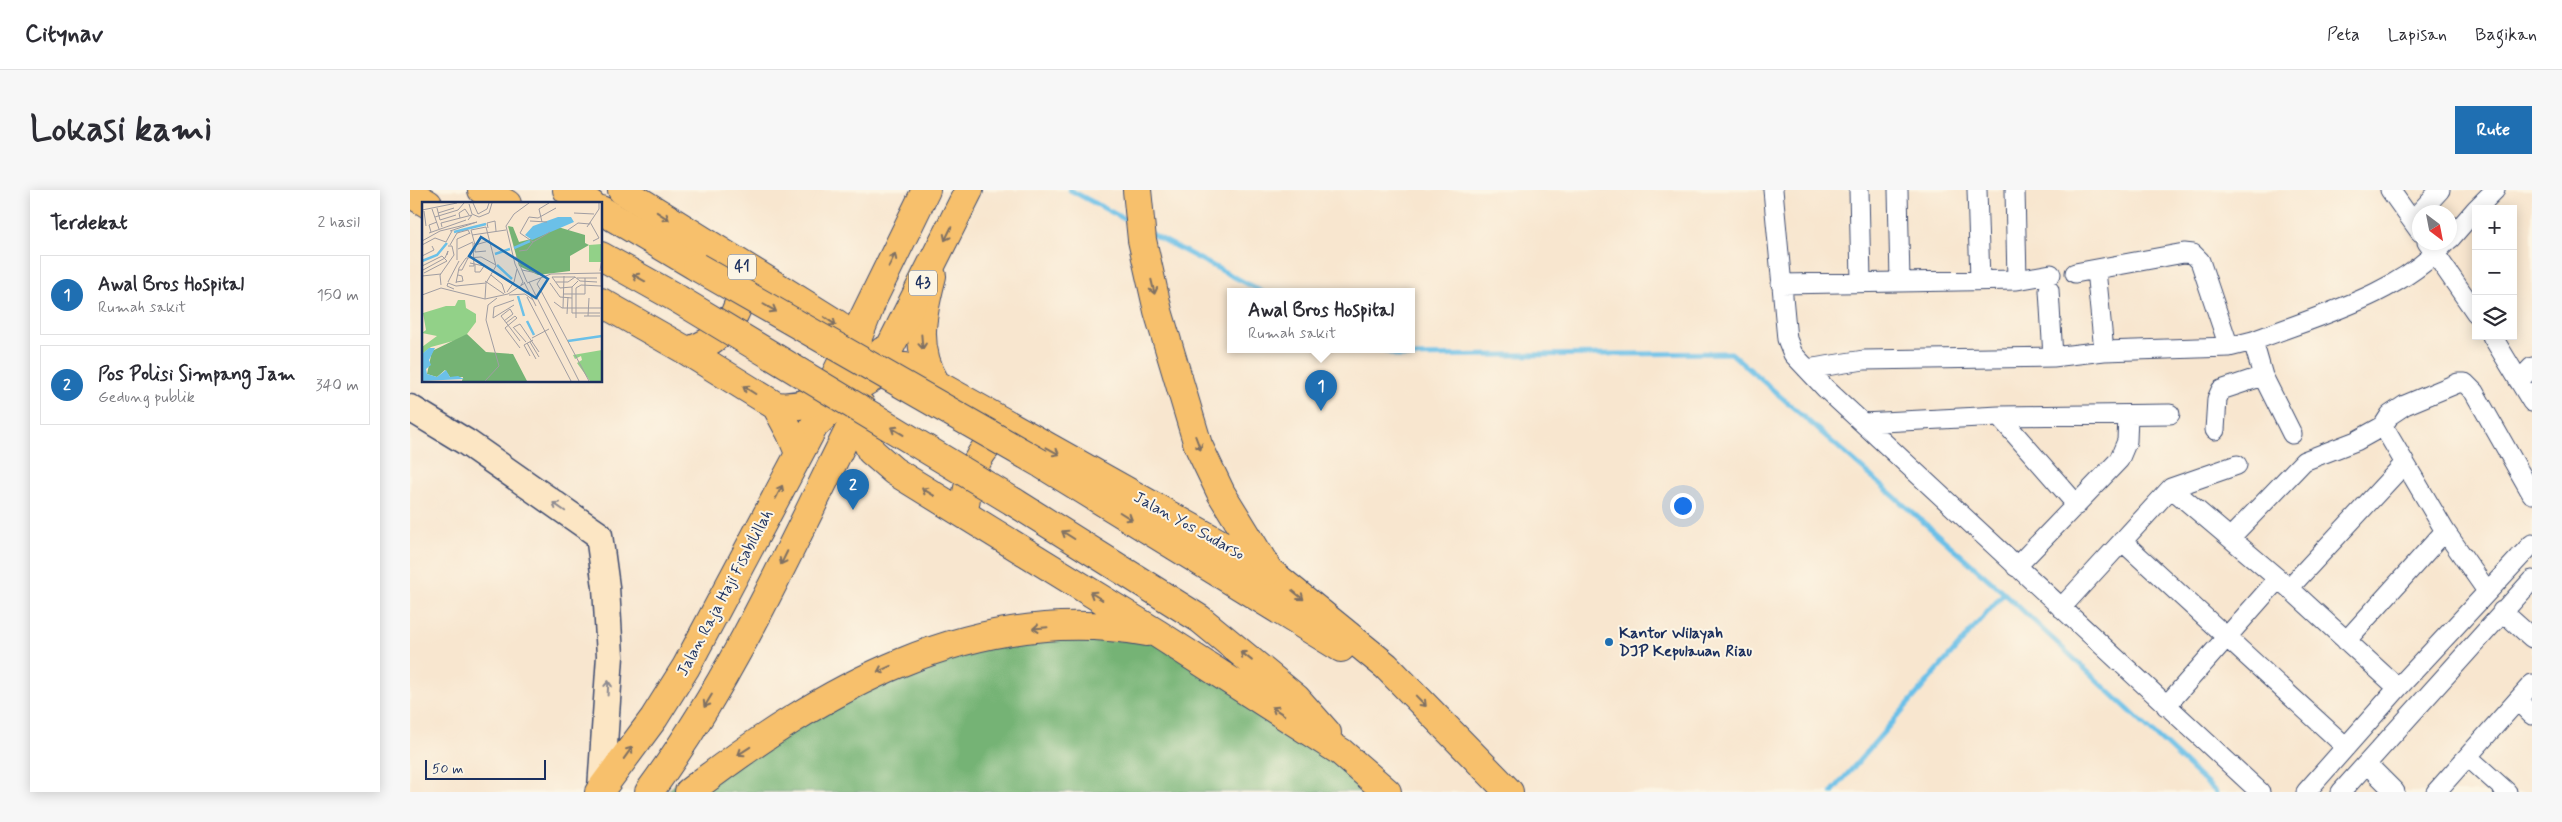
<!DOCTYPE html>
<html lang="id">
<meta charset="utf-8">
<style>
body{margin:0;font-family:Mynerve,sans-serif;background:#f7f7f7;color:#2b2b33}
.controls{position:absolute;right:15px;top:15px;display:grid;overflow:hidden;border-radius:0px;box-shadow:0 2px 12px #0003}
.controls button{width:45px;height:45px;display:grid;place-items:center;padding:0;border:0;border-bottom:1px solid #e1e1e2;background:#fff;color:#2b2b33;font:25px sans-serif}
.compass{position:absolute;left:2002px;top:15px;width:45px;height:45px;border-radius:50%;background:#fff;box-shadow:0 2px 12px #0003;rotate:148deg}
.scale{position:absolute;left:15px;bottom:12px;width:121px;box-sizing:border-box;padding-left:5px;border:2px solid #1b2f5e;border-top:0;font-size:14px;line-height:18px;white-space:nowrap;color:#1b2f5e;-webkit-text-stroke:4px #fcf5e5;paint-order:stroke}
.you{position:absolute;left:1272px;top:315px;width:18px;height:18px;margin:-12px;border:4px solid #fff;border-radius:50%;background:#1a73e8;box-shadow:0 0 0 8px #1a73e833}
.badge{display:grid;place-items:center;width:32px;height:32px;border-radius:50%;background:#1f6fb2;color:#fff;font-size:16px;font-weight:700}
.pin{position:absolute;translate:-50% -41px;filter:drop-shadow(0 1px 2px #0008)}
.pin::after{content:'';position:absolute;top:26px;width:18px;height:15px;background:inherit;clip-path:polygon(0 0,100% 0,50% 100%)}
.popup{position:absolute;left:817px;top:98px;width:188px;height:65px;box-sizing:border-box;display:grid;place-content:center;border-radius:0px;background:#fff;filter:drop-shadow(0 1px 4px #0005);font-size:16px;white-space:nowrap;color:#7c7c81}
.popup b{font-size:19px;color:#2b2b33}
.popup::after{content:'';position:absolute;left:50%;top:100%;margin-left:-10px;border:10px solid transparent;border-top-color:#fff}
.list{margin:0;padding:0;list-style:none}
h2{display:flex;justify-content:space-between;align-items:center;height:65px;margin:0;padding:0 20px;font-size:21px}
h2 small{font-size:16px;font-weight:400;color:#7c7c81}
.list li{display:grid;grid-template-columns:32px 1fr auto;gap:15px;align-items:center;box-sizing:border-box;height:80px;margin:0 10px 10px;padding:0 10px;border:1px solid #e1e1e2;border-radius:0px}
.list b{display:block;font-size:19px;white-space:nowrap}
.list p{margin:0;font-size:16px;white-space:nowrap;color:#7c7c81}
.list em{font-size:16px;font-style:normal;color:#7c7c81}
.icon{flex:none;width:28px;height:28px;fill:none;stroke:currentColor;stroke-width:2;stroke-linecap:round;stroke-linejoin:round}
.map{position:relative;flex:none;width:2122px;height:602px;overflow:hidden;border-radius:0px}
header{display:flex;align-items:center;gap:30px;box-sizing:border-box;height:70px;padding:0 25px;background:#fff;border-bottom:1px solid #e1e1e2}
header strong{font-size:24px}
nav{display:flex;gap:28px;margin-inline-start:auto;font-size:18px}
.intro{display:flex;align-items:center;justify-content:space-between;box-sizing:border-box;height:120px;padding:0 30px}
h1{margin:0;font-size:35px}
.button{padding:12px 22px;border-radius:0px;background:#1f6fb2;color:#fff;font-size:18px;font-weight:700}
main{display:flex;gap:30px;padding:0 30px}
aside{flex:1;background:#fff;border-radius:0px;box-shadow:0 2px 12px #0003}
.map>svg:first-child{display:block}
.forest{fill:#75b374;stroke:#487169}
.lines{fill:none;stroke-linecap:round;stroke-linejoin:round}
.stream{stroke:#6bc0e8;stroke-width:5}
.street-casing{stroke:#3c4a6f;stroke-width:21}
.secondary-casing{stroke:#3c4a6f;stroke-width:29}
.primary-casing{stroke:#3c4a6f;stroke-width:30}
.highway-casing{stroke:#3c4a6f;stroke-width:30}
.street{stroke:#fff;stroke-width:19}
.secondary{stroke:#fce6c4;stroke-width:26}
.primary{stroke:#f7c06c;stroke-width:28}
.highway{stroke:#f7c06c;stroke-width:28}
.primary-bridge-casing{stroke:#3c4a6f;stroke-width:30;stroke-linecap:butt}
.primary-bridge{stroke:#f7c06c;stroke-width:28}
.oneway{stroke:#7e7064}
.oneway2{stroke:#8c8a91}
.poi-dot{fill:#1f6fb2;stroke:#fcf5e5;stroke-width:2}
.labels{text-anchor:middle;dominant-baseline:central;stroke-width:4;stroke-linejoin:round;paint-order:stroke}
.shield{fill:#fcf5e5;stroke:#5e6a86;stroke-width:1}
.shield-label{font-size:15px;font-weight:bold;fill:#1b2f5e}
.street-label{font-size:16px;fill:#1b2f5e;stroke:#fcf5e5}
.poi-label{font-size:16px;font-weight:bold;fill:#1b2f5e;stroke:#fcf5e5;text-anchor:start}
.inset-river{fill:none;stroke:#6bc0e8;stroke-width:2.5}
.inset-road{fill:none;stroke:#a09da2;stroke-width:1}
.view{fill:#1f6fb2;fill-opacity:0.15;stroke:#1f6fb2;stroke-width:2.5}
.inset-edge{fill:none;stroke:#1b2f5e;stroke-width:2.5}
</style>
<header>
<strong>Citynav</strong>
<nav><a>Peta</a><a>Lapisan</a><a>Bagikan</a></nav>
</header>
<div class="intro"><h1>Lokasi kami</h1><a class="button">Rute</a></div>
<main>
<aside>
<h2>Terdekat<small>2 hasil</small></h2>
<ul class="list">
<li><span class="badge">1</span><div><b>Awal Bros Hospital</b><p>Rumah sakit</p></div><em>150 m</em></li>
<li><span class="badge">2</span><div><b>Pos Polisi Simpang Jam</b><p>Gedung publik</p></div><em>340 m</em></li>
</ul>
</aside>
<div class="map">
<svg width="2122" height="602" viewBox="0 0 2122 602">
<rect width="100%" height="100%" fill="#fcf5e5"/>
<filter id="ink" filterUnits="userSpaceOnUse"><feTurbulence type="fractalNoise" baseFrequency=".02" numOctaves="2"/><feDisplacementMap in="SourceGraphic" scale="10" xChannelSelector="R" yChannelSelector="G"/><feConvolveMatrix kernelMatrix="1 2 1 2 8 2 1 2 1" color-interpolation-filters="sRGB"/></filter>
<filter id="wash" filterUnits="userSpaceOnUse"><feTurbulence type="fractalNoise" baseFrequency=".0096" numOctaves="4" result="noise"/><feDisplacementMap in="SourceGraphic" scale="20" xChannelSelector="R" yChannelSelector="G"/><feGaussianBlur stdDeviation="1.12" result="paint"/><feColorMatrix in="noise" values="0 0 0 0 0 0 0 0 0 0 0 0 0 0 0 0 0 1.4 0 .05"/><feComposite in="paint" operator="in"/></filter>
<g filter="url(#wash)">
<rect width="100%" height="100%" fill="#f8e6cf"/>
<path class="forest" d="M663 448 773 453 851 490 983 602H256L306 562 372 520 568 455Z"/>
<g class="lines">
<path class="stream" d="M660 0 722 33
M740 43 853 102
M974 160 987 166 1321 163 1594 403 1806 602
M1422 602 1594 403"/>
</g>
</g>
<g filter="url(#ink)">
<g class="lines">
<defs>
<path id="street" d="M1363 0 1377 149 1383 164 1415 198 1850 602
M1449 0 1451 91
M1488 0 1490 91
M1567 0 1570 90
M1605 0 1607 90
M1980 0 2010 42
M2066 19 2085 0
M2010 22 2030 0
M2040 49 2066 19
M2017 52 2066 123
M1686 80 1694 161
M1665 83 1774 63 1783 64 1790 71 1819 157
M1371 94 1607 90 1641 84
M1639 100 1643 167
M2082 146 2122 212
M1843 151 1853 186 1882 244
M1397 179 1454 170 1643 167 1694 161 1819 157 1843 151C1907 126 1989 105 2036 52
M2109 191 2122 177
M1589 226 1667 315
M1453 233 1589 226 1760 224
M1973 236 2035 341 2077 401
M1805 240 1807 209 1811 200 1853 186
M1761 298 1879 398 1988 498
M1820 348 1894 271 1946 251 1973 236 1980 225 1995 215 2048 193H2055L2064 202 2122 304
M1712 351 1936 557
M1606 377 1709 270 1717 251 1718 225
M1879 398 1995 273
M1651 418 1761 298 1827 275
M2092 421 2122 448
M1936 451 2035 341
M2108 511 2122 525
M1756 516 1868 389
M2058 567 2097 602
M1957 574 1985 602
M1896 602 1988 498 2122 354
M1931 602 2122 390
M2026 602 2122 494"/>
<path id="secondary" d="M0 218 56 252 189 345 196 397 200 466 191 599"/>
<path id="primary" d="M72 0 97 14
M157 0 181 14
M191 20 287 77
M191 66 268 109
M522 86C512 125 504 157 526 194L859 381 976 476 1099 602
M461 114 448 147 445 226 461 261 484 281 748 444 931 562 977 602
M409 219 516 0
M633 275 931 458
M604 312 790 429 886 508 917 543
M554 324C557 290 568 247 606 240
M189 602 244 528 276 477 404 236 437 203 480 177H496L526 194
M239 602C326 484 385 347 451 216
M279 602C412 500 562 411 737 442"/>
<path id="highway" d="M212 0 427 134 435 164
M727 0 732 50 748 121 788 255 811 303 859 381
M0 3 18 14
M191 112 277 161 366 216 381 244 389 263
M277 161C313 151 340 118 327 80
M466 185 559 0
M366 216C408 220 446 192 473 161"/>
</defs>
<use href="#street" class="street-casing"/>
<use href="#secondary" class="secondary-casing"/>
<use href="#primary" class="primary-casing"/>
<use href="#highway" class="highway-casing"/>
<use href="#street" class="street"/>
<use href="#secondary" class="secondary"/>
<use href="#primary" class="primary"/>
<use href="#highway" class="highway"/>
<defs>
<path id="primary-bridge" d="M287 77 630 273
M268 109 604 312"/>
</defs>
<use href="#primary-bridge" class="primary-bridge-casing"/>
<use href="#primary-bridge" class="primary-bridge"/>
</g>
<defs><path id="oneway-shaft" d="M-6 0H5M1.5-3L5.5 0L1.5 3" fill="none" stroke-width="1.6" stroke-linecap="round" stroke-linejoin="round" transform="scale(1.25)"/></defs>
<g class="oneway">
<use href="#oneway-shaft" transform="translate(253 26) rotate(33)"/>
<use href="#oneway-shaft" transform="translate(538 44) rotate(116)"/>
<use href="#oneway-shaft" transform="translate(482 70) rotate(-64)"/>
<use href="#oneway-shaft" transform="translate(229 88) rotate(-151)"/>
<use href="#oneway-shaft" transform="translate(743 97) rotate(77)"/>
<use href="#oneway-shaft" transform="translate(360 118) rotate(30)"/>
<use href="#oneway-shaft" transform="translate(420 131) rotate(35)"/>
<use href="#oneway-shaft" transform="translate(512 152) rotate(85)"/>
<use href="#oneway-shaft" transform="translate(339 200) rotate(-148)"/>
<use href="#oneway-shaft" transform="translate(487 241) rotate(-149)"/>
<use href="#oneway-shaft" transform="translate(788 253) rotate(69)"/>
<use href="#oneway-shaft" transform="translate(643 261) rotate(29)"/>
<use href="#oneway-shaft" transform="translate(369 302) rotate(-63)"/>
<use href="#oneway-shaft" transform="translate(518 302) rotate(-149)"/>
<use href="#oneway-shaft" transform="translate(716 326) rotate(32)"/>
<use href="#oneway-shaft" transform="translate(658 345) rotate(-148)"/>
<use href="#oneway-shaft" transform="translate(374 368) rotate(116)"/>
<use href="#oneway-shaft" transform="translate(888 405) rotate(39)"/>
<use href="#oneway-shaft" transform="translate(686 406) rotate(-148)"/>
<use href="#oneway-shaft" transform="translate(630 438) rotate(175)"/>
<use href="#oneway-shaft" transform="translate(836 466) rotate(-142)"/>
<use href="#oneway-shaft" transform="translate(474 479) rotate(156)"/>
<use href="#oneway-shaft" transform="translate(298 511) rotate(121)"/>
<use href="#oneway-shaft" transform="translate(1011 511) rotate(46)"/>
<use href="#oneway-shaft" transform="translate(868 521) rotate(-147)"/>
<use href="#oneway-shaft" transform="translate(334 561) rotate(147)"/>
<use href="#oneway-shaft" transform="translate(218 563) rotate(-54)"/>
</g>
<g class="oneway2">
<use href="#oneway-shaft" transform="translate(149 317) rotate(-145)"/>
<use href="#oneway-shaft" transform="translate(198 498) rotate(-87)"/>
</g>
</g>
<circle class="poi-dot" cx="1199" cy="452" r="5"/>
<g class="labels">
<g class="shield">
<rect x="318" y="64.5" width="28" height="25" rx="4"/>
<rect x="499" y="80.5" width="28" height="25" rx="4"/>
</g>
<g class="shield-label">
<text x="332" y="77">41</text>
<text x="513" y="93">43</text>
</g>
<g class="street-label">
<text transform="translate(779 336) rotate(29)">Jalan Yos Sudarso</text>
<text transform="translate(315 403) rotate(-62)">Jalan Raja Haji Fisabilillah</text>
</g>
<g class="poi-label">
<text x="1209" y="443">Kantor Wilayah<tspan x="1209" dy="18">DJP Kepulauan Riau</tspan></text>
</g>
</g>
<g transform="translate(12 12)">
<rect width="180" height="180" fill="#f8e6cf"/>
<path d="M180 42 179 60H167V43ZM36 98H43L44 106 54 112V120L42 136 9 145 0 152V145L15 134 0 131 4 128 1 111 24 104H33ZM180 148V179H168L155 161 160 158 159 154 153 157 151 153Z" fill="#92d188"/>
<path d="M86 24 91 25 97 40 113 36 136 25 163 33V41L167 43 148 54V69L116 73 97 64ZM45 132 64 150 91 152 105 179H40L41 175H28L23 168 15 175 5 172 10 149Z" fill="#75b374"/>
<path d="M136 15H149L152 20 110 38 103 33 111 24ZM7 146H13L7 158 9 163 4 167 5 172 15 175 24 168 28 175 36 174 42 177 0 179V152Z" fill="#6bc0e8"/>
<path class="inset-river" d="M32 30 64 22M92 46 108 39M73 52 88 47M0 59 15 53 25 41M75 63 90 77M96 94 102 114M105 119 112 133M146 139 180 134"/>
<path class="inset-road" d="M51 1 56 12 65 7 67 1M47 2 50 12 57 15 67 11 70 1M15 6 18 18 34 13M10 7 17 27M0 8 35 1M2 9 4 24M16 11 32 6M152 11 172 12M13 15 36 8 42 1M38 16 37 11 43 7 47 13M108 19 125 20M120 20 117 7 127 1M168 20 177 36 171 39M20 25 19 21 50 13 46 18M165 25 177 7V1M66 26 65 21 73 19 74 29M146 28 156 21 168 22M9 30 7 23 15 20M7 31 44 18M50 33 84 28M0 39 18 29 55 20 28 29M111 40 128 30M0 43 13 36 24 40 30 29M28 43 35 31 46 28 48 32M53 46V50L64 49M36 47 51 40M97 49 105 48 111 40 98 31 107 15 116 16 134 6M0 54 12 48 10 44M94 54 105 80M35 58V37L48 31M48 61 62 64 60 67M53 62V70H58L60 67M0 64 20 54 25 59 2 71M47 64H52L51 41M1 68 23 56 26 49 25 53M37 68H40L46 56M100 68 120 72M178 69 180 54M179 71 180 104M69 73 80 82 83 91M0 74 19 72M130 75H153L158 79 175 80M130 75 138 86 150 85 156 79M119 76 115 82 118 87 167 179M155 76H175M63 79 82 92M26 80 37 59M34 80 41 79 40 74 36 73M102 80 114 104M107 80 157 179M134 80H146L153 75M34 81 37 66 44 56 59 55 74 63M64 81 74 64 64 25 49 28 53 43 67 39M105 81 129 72 180 71M128 81 138 95 150 96M19 83 18 73 32 53 30 44H26M99 83 101 80 93 62 84 24 92 12 107 1M150 85V111H178M32 87 25 84 26 81 34 84 64 81M85 90 92 80 95 67M141 92H163V76M0 93 19 86 63 97 86 92 103 81M87 93 103 92 111 98M105 95 149 179M63 97 64 81M132 100 140 106H179M141 106 142 74M145 112 146 95M162 114H178M166 114 167 96M71 116 72 105 92 98M71 116 92 103M154 116V86L159 83 179 84M82 119 91 112 88 107 79 114 89 127 98 139M84 121 93 114 95 116 83 126 98 146M91 125 104 140M92 125 98 122 117 150M110 136 127 127M108 140 117 155M105 141 114 157M108 154 102 143 111 138M63 179 77 164 64 118 66 103 75 96"/>
<path class="view" d="M59 35 126 77 114 96 47 54Z"/>
<rect width="180" height="180" class="inset-edge"/>
</g>
</svg>
<div class="controls">
<button>+</button>
<button>−</button>
<button><svg class="icon" aria-label="layers" viewBox="0 0 24 24"><path d="M12 4l9 5-9 5-9-5zM3 14l9 5 9-5"/></svg></button>
</div>
<svg class="compass" viewBox="-18 -18 36 36"><path d="M0-13l5 13h-10z" fill="#e53935"/><path d="M0 13l5-13h-10z" fill="#7c7c81"/></svg>
<div class="scale">50 m</div>
<div class="you"></div>
<div class="pin badge" style="left:911px;top:221px">1</div>
<div class="popup"><b>Awal Bros Hospital</b>Rumah sakit</div>
<div class="pin badge" style="left:443px;top:320px">2</div>
</div>
</main>
